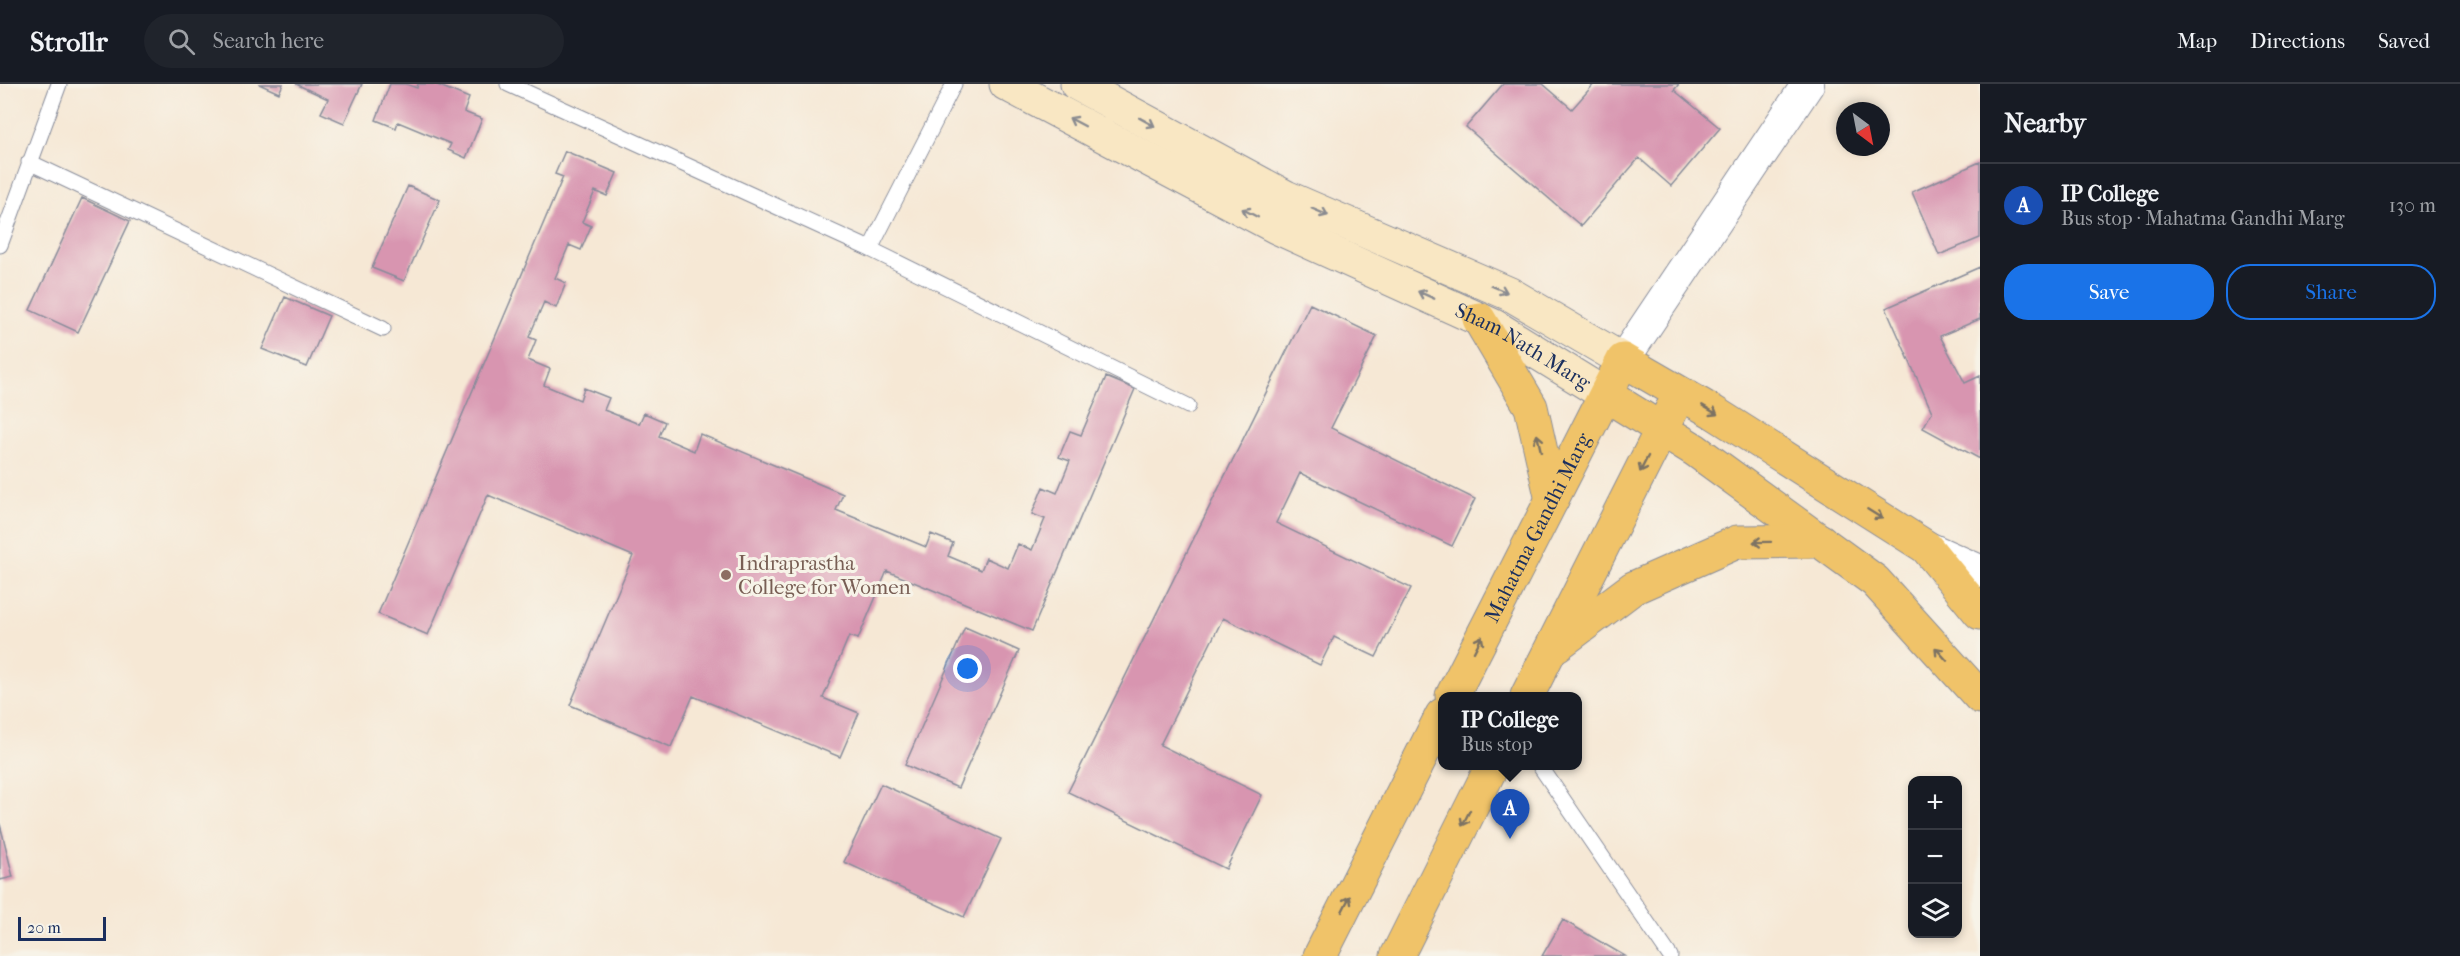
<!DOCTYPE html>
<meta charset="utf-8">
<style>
body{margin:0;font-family:"IM FELL French Canon",serif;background:#20242c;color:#f1f3f6}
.controls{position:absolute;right:18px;bottom:18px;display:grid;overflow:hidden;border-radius:12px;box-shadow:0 3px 9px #0003}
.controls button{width:54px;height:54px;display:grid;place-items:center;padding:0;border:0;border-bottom:2px solid #363941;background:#171b24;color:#f1f3f6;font:30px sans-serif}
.compass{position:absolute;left:1836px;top:18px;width:54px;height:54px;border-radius:50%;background:#171b24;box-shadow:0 3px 9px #0003;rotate:148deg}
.scale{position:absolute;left:18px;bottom:15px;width:88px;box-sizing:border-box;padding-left:6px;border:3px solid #1b2f5e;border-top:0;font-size:16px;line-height:21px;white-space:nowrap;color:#1b2f5e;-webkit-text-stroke:4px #f7f3e8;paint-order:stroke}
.you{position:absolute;left:968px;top:585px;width:21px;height:21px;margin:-15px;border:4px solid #fff;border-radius:50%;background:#1a73e8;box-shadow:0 0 0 9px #1a73e833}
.badge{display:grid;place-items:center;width:39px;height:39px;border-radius:50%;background:#1a73e8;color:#fff;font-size:20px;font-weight:700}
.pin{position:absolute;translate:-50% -50px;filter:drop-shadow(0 2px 3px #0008)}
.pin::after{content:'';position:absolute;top:32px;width:21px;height:18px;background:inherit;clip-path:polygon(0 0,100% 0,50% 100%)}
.popup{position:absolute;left:1438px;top:608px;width:144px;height:78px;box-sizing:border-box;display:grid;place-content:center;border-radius:12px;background:#171b24;filter:drop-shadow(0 2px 4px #0005);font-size:20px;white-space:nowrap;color:#9ea1a6}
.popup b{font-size:22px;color:#f1f3f6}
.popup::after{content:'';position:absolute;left:50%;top:100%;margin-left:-12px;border:12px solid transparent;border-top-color:#171b24}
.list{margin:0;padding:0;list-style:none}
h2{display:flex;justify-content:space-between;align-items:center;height:78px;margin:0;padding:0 24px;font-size:26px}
h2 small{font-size:20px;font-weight:400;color:#9ea1a6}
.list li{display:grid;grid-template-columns:39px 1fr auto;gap:18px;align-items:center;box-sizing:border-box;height:84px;padding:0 24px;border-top:2px solid #363941}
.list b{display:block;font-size:22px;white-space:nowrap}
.list p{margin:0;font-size:20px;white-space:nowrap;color:#9ea1a6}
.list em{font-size:20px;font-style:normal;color:#9ea1a6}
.actions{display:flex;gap:12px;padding:18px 24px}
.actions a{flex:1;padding:14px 0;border:2px solid #1a73e8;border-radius:24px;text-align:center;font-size:21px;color:#1a73e8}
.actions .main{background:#1a73e8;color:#fff}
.icon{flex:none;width:33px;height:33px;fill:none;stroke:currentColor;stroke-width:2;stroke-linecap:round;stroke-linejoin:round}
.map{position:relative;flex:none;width:1980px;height:872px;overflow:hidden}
header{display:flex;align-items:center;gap:36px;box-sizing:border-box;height:84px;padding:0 30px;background:#171b24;border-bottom:2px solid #363941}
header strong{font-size:28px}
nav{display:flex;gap:33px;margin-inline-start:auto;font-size:21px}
.search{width:420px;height:54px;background:#20242c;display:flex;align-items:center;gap:15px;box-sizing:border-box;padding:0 21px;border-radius:33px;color:#9ea1a6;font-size:22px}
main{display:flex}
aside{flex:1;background:#171b24}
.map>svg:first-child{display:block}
.building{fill:#d895b0}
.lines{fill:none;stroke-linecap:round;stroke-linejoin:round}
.lane-casing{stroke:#888c9a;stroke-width:17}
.street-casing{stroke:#888c9a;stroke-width:34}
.secondary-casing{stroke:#888c9a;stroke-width:35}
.primary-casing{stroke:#888c9a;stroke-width:35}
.lane{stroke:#fff;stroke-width:15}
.street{stroke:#fff;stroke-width:32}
.secondary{stroke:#f9e7c3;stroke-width:33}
.primary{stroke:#f0c369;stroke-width:33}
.oneway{stroke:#8a8b90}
.oneway2{stroke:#7b7263}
.education-dot{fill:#8d6e63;stroke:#f7f3e8;stroke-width:2}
.labels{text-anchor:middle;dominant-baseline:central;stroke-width:6;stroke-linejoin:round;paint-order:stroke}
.street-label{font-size:21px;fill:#1b2f5e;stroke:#f7f3e8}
.education-label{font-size:21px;fill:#785e54;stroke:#f7f3e8;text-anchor:start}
</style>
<header>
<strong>Strollr</strong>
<div class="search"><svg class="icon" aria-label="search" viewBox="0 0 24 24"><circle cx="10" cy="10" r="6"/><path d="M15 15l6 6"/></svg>Search here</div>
<nav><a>Map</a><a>Directions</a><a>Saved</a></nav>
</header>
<main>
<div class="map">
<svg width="1980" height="872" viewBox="0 0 1980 872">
<rect width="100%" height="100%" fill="#f7f3e8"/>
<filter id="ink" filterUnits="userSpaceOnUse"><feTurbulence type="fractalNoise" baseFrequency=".0167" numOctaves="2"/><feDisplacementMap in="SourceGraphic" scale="12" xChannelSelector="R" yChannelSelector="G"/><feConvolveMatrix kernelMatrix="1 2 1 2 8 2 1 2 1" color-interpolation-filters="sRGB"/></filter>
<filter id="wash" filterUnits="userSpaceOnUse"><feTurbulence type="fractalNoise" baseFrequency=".008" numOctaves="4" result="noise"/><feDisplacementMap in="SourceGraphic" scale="24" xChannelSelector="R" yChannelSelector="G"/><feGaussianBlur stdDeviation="1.35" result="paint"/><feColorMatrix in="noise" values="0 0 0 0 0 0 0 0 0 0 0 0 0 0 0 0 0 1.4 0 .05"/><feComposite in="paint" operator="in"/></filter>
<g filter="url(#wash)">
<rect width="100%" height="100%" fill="#f6e8d5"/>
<g id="blocks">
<path class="building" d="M259 0H283L279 9Z
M296 0H362L344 39 321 29 328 15Z
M390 0H406L417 4 418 0H435L469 14 464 28 482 35 466 74 448 66 451 60 398 38 396 44 376 36Z
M1503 0H1543L1572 25 1594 0H1679L1674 6 1720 44 1671 102 1639 74 1581 142 1466 43Z
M565 67 617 89 607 112 595 107 582 138 591 142 581 166 569 161 555 194 566 199 556 224 544 218 529 253 536 256 528 276 550 285 544 301 580 316 584 304 609 314 604 326 639 340 644 329 665 338 659 352 694 367 700 350 843 410 836 426 926 463 931 450 953 459 948 472 981 486 986 474 1008 484 1018 460 1032 466 1045 435 1032 430 1043 403 1057 409 1070 377 1059 373 1070 347 1081 351 1106 293 1135 305 1032 547 887 487 858 555 849 552 823 614 859 629 840 673 693 612 671 663 570 621 633 472 488 411 428 551 378 530 563 93 555 90Z
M1980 78V154L1939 171 1912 108Z
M408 102 440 116 404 197 372 184Z
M82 114 130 137 78 248 30 226Z
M1980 183V235L1940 252 1965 299 1980 292V375L1923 344 1932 328 1886 224Z
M285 213 329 232 307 283 262 265Z
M1310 220 1377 252 1331 344 1475 415 1452 462 1300 389 1276 439 1411 504 1376 573 1334 553 1320 581 1223 534 1160 661 1262 711 1226 785 1068 708Z
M965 543 1019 567 958 704 905 681Z
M881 700 1001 755 964 833 844 778Z
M0 740 13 793 0 796Z
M1563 836 1625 872H1542Z"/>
</g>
</g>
<g filter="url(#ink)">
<use href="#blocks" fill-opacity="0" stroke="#888c9a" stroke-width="1.5"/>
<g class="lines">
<defs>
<path id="lane" d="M508 0 870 165
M954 0 870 165 1188 322
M29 78 383 245
M0 161 59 0
M1540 682 1670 872"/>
<path id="street" d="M1623 276 1808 0
M1926 463 1980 487"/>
<g id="secondary">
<path id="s1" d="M1006 0 1276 143 1494 242 1606 311"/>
<path d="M1077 0 1286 113 1510 210 1623 276"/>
</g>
<g id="primary">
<path d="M1479 235 1531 323 1552 416"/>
<path d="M1606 311 1695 366 1875 497 1980 613"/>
<path d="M1557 561 1633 504 1737 458 1821 457"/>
<path id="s2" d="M1452 612 1623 276 1713 328 1926 463 1980 529"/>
<path d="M1527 612 1672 325"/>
<path d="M1320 872 1442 631"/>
<path d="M1397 872 1492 682"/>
</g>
</defs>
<use href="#lane" class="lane-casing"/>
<use href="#street" class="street-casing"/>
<use href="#secondary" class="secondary-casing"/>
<use href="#primary" class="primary-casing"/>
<use href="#lane" class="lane"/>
<use href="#street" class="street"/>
<use href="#secondary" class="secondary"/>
<use href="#primary" class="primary"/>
</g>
<defs><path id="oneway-shaft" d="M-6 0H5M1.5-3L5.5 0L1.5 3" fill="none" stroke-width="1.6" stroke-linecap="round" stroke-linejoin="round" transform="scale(1.5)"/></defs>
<g class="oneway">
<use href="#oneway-shaft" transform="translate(1077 38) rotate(-152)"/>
<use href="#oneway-shaft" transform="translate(1147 38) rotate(29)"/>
<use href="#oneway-shaft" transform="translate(1320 128) rotate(23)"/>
<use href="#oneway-shaft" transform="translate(1250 129) rotate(-152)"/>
<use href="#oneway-shaft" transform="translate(1499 205) rotate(23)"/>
<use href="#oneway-shaft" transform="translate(1426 211) rotate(-156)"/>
</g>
<g class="oneway2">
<use href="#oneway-shaft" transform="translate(1710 326) rotate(31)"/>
<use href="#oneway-shaft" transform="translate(1539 359) rotate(-103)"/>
<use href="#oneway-shaft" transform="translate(1644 380) rotate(117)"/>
<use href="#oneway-shaft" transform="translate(1875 430) rotate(32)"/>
<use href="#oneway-shaft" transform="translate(1762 458) rotate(179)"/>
<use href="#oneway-shaft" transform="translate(1478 560) rotate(-63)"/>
<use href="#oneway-shaft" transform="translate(1941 570) rotate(-132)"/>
<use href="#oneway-shaft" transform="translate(1466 734) rotate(117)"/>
<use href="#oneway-shaft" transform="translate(1346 820) rotate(-63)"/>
</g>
</g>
<circle class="education-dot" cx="726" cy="491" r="6"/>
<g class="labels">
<g class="street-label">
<text stroke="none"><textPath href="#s1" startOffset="580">Sham Nath Marg</textPath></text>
<text stroke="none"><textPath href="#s2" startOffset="189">Mahatma Gandhi Marg</textPath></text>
</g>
<g class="education-label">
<text x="738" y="479">Indraprastha<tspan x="738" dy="24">College for Women</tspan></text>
</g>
</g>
</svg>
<div class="controls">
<button>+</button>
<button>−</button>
<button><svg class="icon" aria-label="layers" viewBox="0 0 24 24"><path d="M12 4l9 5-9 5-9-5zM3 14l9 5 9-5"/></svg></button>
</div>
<svg class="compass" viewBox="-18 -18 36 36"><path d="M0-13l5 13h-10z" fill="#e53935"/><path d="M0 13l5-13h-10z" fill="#9ea1a6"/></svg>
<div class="scale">20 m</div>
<div class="you"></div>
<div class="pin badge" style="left:1510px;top:755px;background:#1a4fb4">A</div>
<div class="popup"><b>IP College</b>Bus stop</div>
</div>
<aside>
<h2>Nearby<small></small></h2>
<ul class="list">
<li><span class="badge" style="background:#1a4fb4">A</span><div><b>IP College</b><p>Bus stop · Mahatma Gandhi Marg</p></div><em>130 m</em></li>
</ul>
<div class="actions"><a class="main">Save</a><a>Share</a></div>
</aside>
</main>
